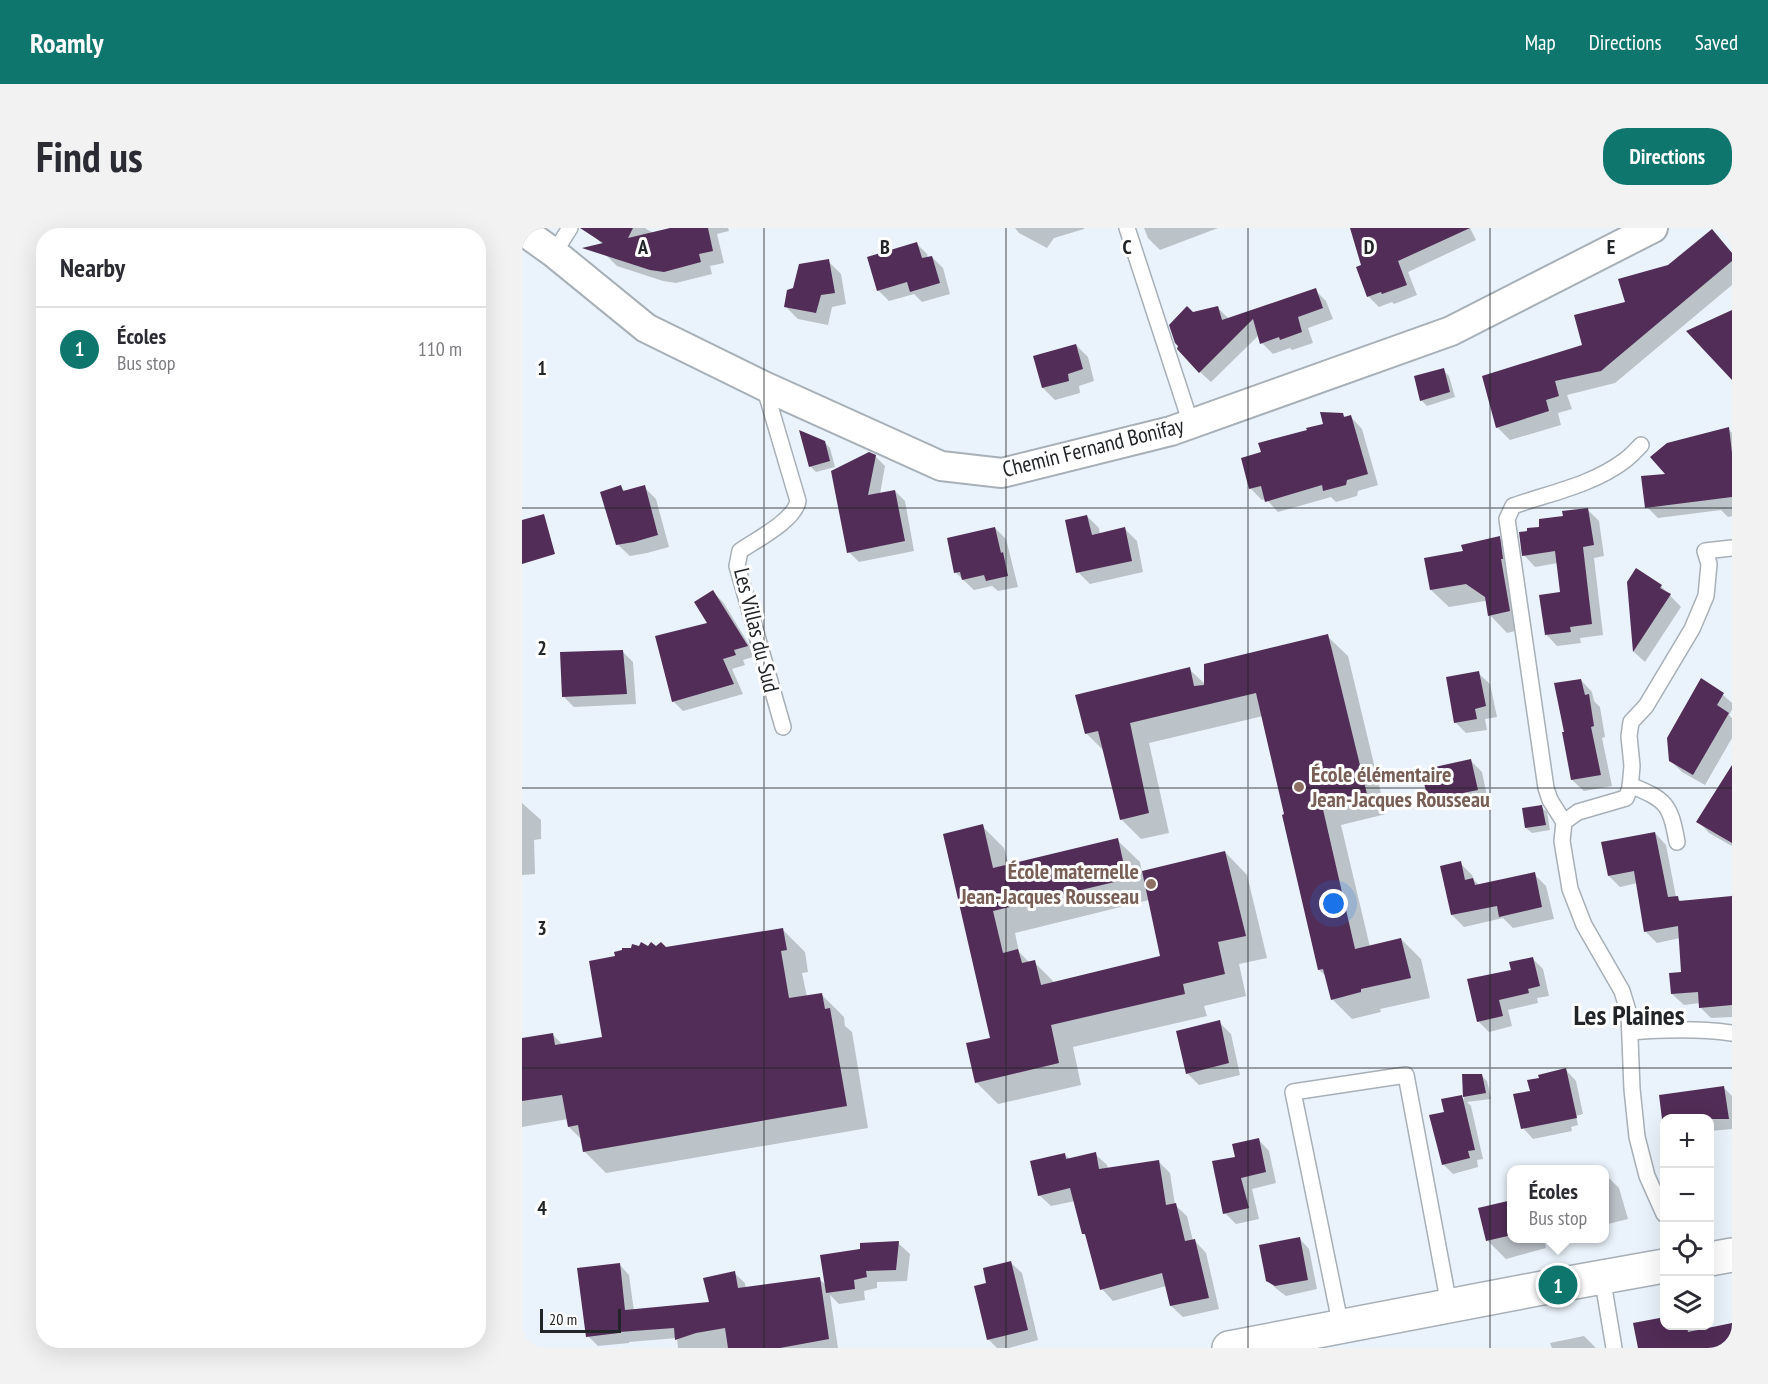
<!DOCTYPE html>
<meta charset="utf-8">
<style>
body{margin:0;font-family:"PT Sans Narrow",sans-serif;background:#f2f2f3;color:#2b2b33}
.controls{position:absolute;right:18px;bottom:18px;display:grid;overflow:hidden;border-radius:12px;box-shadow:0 6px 24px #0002}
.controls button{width:54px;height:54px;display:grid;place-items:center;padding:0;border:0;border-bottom:2px solid #e1e1e2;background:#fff;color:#2b2b33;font:30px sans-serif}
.scale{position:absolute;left:18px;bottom:15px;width:81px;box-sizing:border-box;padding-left:6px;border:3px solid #222528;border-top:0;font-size:16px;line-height:21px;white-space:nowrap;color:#222528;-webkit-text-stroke:4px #fff;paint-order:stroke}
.you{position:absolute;left:812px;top:676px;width:21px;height:21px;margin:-15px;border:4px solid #fff;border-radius:50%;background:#1a73e8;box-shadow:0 0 0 9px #1a73e833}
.badge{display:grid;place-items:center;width:39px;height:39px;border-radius:50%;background:#0f766e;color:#fff;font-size:20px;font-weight:700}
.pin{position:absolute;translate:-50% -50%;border:3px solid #fff;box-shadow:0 2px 6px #0006}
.popup{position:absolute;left:985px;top:937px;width:102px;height:78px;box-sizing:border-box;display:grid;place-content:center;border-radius:12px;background:#fff;filter:drop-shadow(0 2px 4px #0005);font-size:20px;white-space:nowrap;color:#7c7c81}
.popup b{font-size:22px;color:#2b2b33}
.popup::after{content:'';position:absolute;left:50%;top:100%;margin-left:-12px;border:12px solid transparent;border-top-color:#fff}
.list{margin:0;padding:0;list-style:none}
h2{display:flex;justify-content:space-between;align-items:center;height:78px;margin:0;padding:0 24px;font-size:26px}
h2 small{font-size:20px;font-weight:400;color:#7c7c81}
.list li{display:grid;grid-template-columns:39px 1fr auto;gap:18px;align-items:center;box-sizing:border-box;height:84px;padding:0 24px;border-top:2px solid #e1e1e2}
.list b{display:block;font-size:22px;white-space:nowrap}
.list p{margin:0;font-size:20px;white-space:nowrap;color:#7c7c81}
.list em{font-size:20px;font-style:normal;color:#7c7c81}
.icon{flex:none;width:33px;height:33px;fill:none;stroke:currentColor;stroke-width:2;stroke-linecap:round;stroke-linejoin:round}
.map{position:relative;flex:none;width:1210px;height:1120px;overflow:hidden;border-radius:24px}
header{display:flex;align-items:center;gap:36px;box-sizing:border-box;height:84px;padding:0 30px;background:#0f766e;color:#fff}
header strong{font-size:28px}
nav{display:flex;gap:33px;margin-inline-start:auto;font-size:21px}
.intro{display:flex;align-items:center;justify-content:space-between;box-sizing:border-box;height:144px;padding:0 36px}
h1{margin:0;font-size:42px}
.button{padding:15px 27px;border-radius:24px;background:#0f766e;color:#fff;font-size:21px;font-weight:700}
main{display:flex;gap:36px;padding:0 36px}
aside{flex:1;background:#fff;border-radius:24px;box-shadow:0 6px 24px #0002}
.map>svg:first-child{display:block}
.shadow{fill:#0003;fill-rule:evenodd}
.building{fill:#522d57}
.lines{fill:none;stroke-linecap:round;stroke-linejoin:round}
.lane-casing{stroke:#a7afb7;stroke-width:18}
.street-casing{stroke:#a7afb7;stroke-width:32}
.secondary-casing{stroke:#a7afb7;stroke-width:36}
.lane{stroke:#fff;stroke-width:15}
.street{stroke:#fff;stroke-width:28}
.secondary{stroke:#fff;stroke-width:33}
.grid{fill:none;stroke:#222528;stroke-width:1.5;stroke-opacity:0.55}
.education-dot{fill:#8d6e63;stroke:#fff;stroke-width:2}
.labels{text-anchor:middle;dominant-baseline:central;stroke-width:6;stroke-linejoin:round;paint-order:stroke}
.street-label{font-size:22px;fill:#222528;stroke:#fff}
.education-label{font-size:22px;font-weight:bold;fill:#785e54;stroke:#fff;text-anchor:start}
.district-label{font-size:28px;font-weight:bold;fill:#222528;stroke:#fff}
.grid-label{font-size:20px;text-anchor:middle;font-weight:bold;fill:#222528;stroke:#fff;stroke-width:6;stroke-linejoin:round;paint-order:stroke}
</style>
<header>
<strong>Roamly</strong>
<nav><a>Map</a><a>Directions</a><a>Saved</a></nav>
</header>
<div class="intro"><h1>Find us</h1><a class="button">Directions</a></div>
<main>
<aside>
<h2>Nearby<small></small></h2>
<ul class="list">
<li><span class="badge">1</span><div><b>Écoles</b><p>Bus stop</p></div><em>110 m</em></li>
</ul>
</aside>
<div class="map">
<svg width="1210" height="1120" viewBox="0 0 1210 1120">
<rect width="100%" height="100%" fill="#eaf3fb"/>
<path class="shadow" d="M76 0H123L131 5 155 0H206L207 3 195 6 202 35 188 38 190 46 154 55 141 53 95 38 83 26V19L71 7Z
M493 0H562V1L532 10 525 20 497 5Z
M622 0H696L638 22 626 10Z
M885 0H948L954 12 886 44 895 67 872 76 870 74 857 79 846 68Z
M1190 3 1210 25V57L1093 155 1045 167 1050 181 1036 185 1039 197 988 212 975 199 1105 75 1146 38Z
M394 15 405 26 406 30 410 29 421 40 428 66 400 74 392 66 367 73 356 62Z
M307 34 319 46 324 76 310 79 306 97 276 91 264 79 272 62Z
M793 62 804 73 811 91 786 100 791 115 770 122 768 120 751 126 740 115 737 107 689 154 678 144 671 86 696 80 708 92Z
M554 117 566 129 572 153 557 158 558 165 533 172 521 160 513 129Z
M921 142 927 148 933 169 905 178 899 172Z
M820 186 824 190 829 189 840 201 856 257 836 263 835 268 814 274 809 269 756 284 744 271 740 272 728 260 741 225 803 197Z
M1206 201 1210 205V288L1206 289 1199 282 1136 290 1125 279 1146 247Z
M279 205 302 214 308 220 313 239 294 244 289 239Z
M353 228 363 238 358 266 373 263 383 273 392 323 337 334 327 324Z
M99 259 104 264 122 259 134 271 147 319 125 325 108 328 95 316Z
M1066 282 1077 293 1082 328 1072 330 1081 407 1058 410 1059 415 1035 418 1024 406 1040 365 1036 335 1013 339 1002 327 1019 300 1042 290Z
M565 288 577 300 578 307 603 301 615 313 621 344 568 356 556 344Z
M473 300 484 311 496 359 476 363 470 358 452 362 433 344Z
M977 310 995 328 1005 400 985 405 968 387 965 374 963 373 927 379 909 362Z
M1114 342 1139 358 1159 379 1123 434 1112 424 1107 354Z
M191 364 201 374 234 428 221 432 223 437 210 441 221 466 161 483 151 473 187 396Z
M805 408 826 428 864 586 819 597 848 719 879 711 899 731 908 770 858 781 859 784 830 791 810 771 805 749 797 742 764 587 741 488 627 515 647 605 619 611 599 591 583 524 564 505 667 441 684 457Z
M101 424 111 434 114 476 52 479 41 468Z
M956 445 968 456 975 489 963 491 965 502 944 505 933 494Z
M1059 452 1070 464 1072 473 1078 479 1083 509 1080 510 1090 558 1062 563 1050 552Z
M1180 452 1201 467 1210 475V482L1207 487 1210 490V510L1183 557 1160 544 1148 532Z
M948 532 960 544 966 573 919 582 908 571Z
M1201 554 1210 560V618L1187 605 1176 593Z
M0 575 19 592V611L12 612 13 646 0 647Z
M1019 579 1025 584 1028 602 1010 605 1004 600Z
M460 598 482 620 487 638 595 612 618 634 620 645 703 624 725 647 745 730 717 736 724 768 682 778 685 788 551 819 559 857 476 876 454 854 470 811ZM627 672 640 729 533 755 512 734 508 735 497 724 493 705Z
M1133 605 1144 617 1154 669 1160 674 1208 670 1210 667V789L1189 790 1178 779V775L1162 777 1150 766 1161 746 1158 710 1135 715 1124 704 1115 655 1098 659 1087 648Z
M938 635 950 647 952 652 957 657 1012 646 1024 658 1032 691 991 700 981 690 942 699 930 687Z
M260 701 283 724 286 744 280 745 285 769 299 766 322 789 323 798 330 804 346 900 84 945 62 923 60 912 47 899 46 891 0 899V812L30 806 41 817 82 811 126 720 144 721Z
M1011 731 1021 741 1027 768 1015 770 1016 775 986 782 990 798 967 804 957 794 991 743Z
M697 794 709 806 718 847 677 857 665 845Z
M1044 842 1054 853 1061 886 1054 888 1056 897 1049 899 1050 903 1011 911 1001 900 1009 864Z
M959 847 965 853 969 871 945 874 949 878 961 931 955 932 956 939 931 946 921 936 924 885 939 868 942 872V848Z
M1202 860 1210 868V901L1188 903V890H1142V897L1139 868Z
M736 911 747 923 754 955 730 961 737 991 714 996 703 985 714 930Z
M573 926 585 937 586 941 636 933 648 945 653 977 665 988 671 1013H673L684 1025 697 1081 661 1089 649 1078 644 1058 591 1073 580 1061 566 1010 561 1005 553 973 529 978 517 967 543 927 548 931Z
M1082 945 1097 960 1106 991 1082 997Z
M990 973V1010H1022L1024 1020 984 1031 966 1013Z
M778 1011 787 1021 795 1061 764 1068 756 1062 745 1052Z
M376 1015 388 1026 385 1053 355 1054V1060L342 1063 343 1072 317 1076 308 1067 316 1120H156L155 1110 107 1114V1115L76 1118 66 1108 97 1036 107 1047 112 1083 189 1076 212 1045 223 1055 224 1061 297 1051 305 1058Z
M489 1035 500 1045 516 1112 487 1120H475L467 1112 454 1060 466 1057Z
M1142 1098H1173L1177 1120H1117Z
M1062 1108 1074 1120H1030L1028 1115Z"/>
<path class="building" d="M58 0H111L106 10 148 0H186L191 23 177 26 179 34 142 44 128 42 60 20 81 15Z
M828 0H948L876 33 885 57 860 66 859 64 845 69 834 39 839 37Z
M1190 1 1210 25V33L1079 143 1033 153 1037 168 1024 172 1027 183 974 200 960 148 1060 117 1052 87 1103 74 1096 51 1146 37Z
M395 14 400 30 410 28 418 55 388 64 385 54 355 63 345 29Z
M307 31 313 65 299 67 294 85 262 79 265 62 271 60 277 36Z
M794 60 801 80 776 89 780 104 758 112 757 109 738 116 731 91 677 145 655 121 656 118 653 115 647 97 665 78 671 84 696 78 700 92Z
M1210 82V152L1164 103Z
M554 116 561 141 546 146 547 153 520 160 511 128Z
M922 140 928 164 898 173 892 148Z
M798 184 821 185 822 189 829 187 846 246 825 252 824 257 801 263 800 257 743 274 739 258 727 261 719 230 739 224 736 215 785 202 784 200 801 196Z
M1207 199 1210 225V269L1123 280 1119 248 1143 246 1128 229 1145 215Z
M277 202 303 213 308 233 287 239Z
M347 224 354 227 346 267 373 262 383 313 325 325 309 243Z
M99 257 101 263 123 257 136 307 112 314 94 317 78 264Z
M1066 280 1072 317 1061 319 1070 396 1048 399 1049 404 1023 407 1017 367 1038 364 1033 323 1000 328 997 304 1005 303V300L1017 299V291L1041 288 1040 283Z
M22 286 33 326 0 336V292Z
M565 287 570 307 603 299 610 333 554 345 543 292Z
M473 299 479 325 481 324 486 348 464 353 462 347 440 352 438 344 432 345 425 310Z
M978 308 981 331H979L988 383 966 388 963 369 944 356 908 362 902 330 941 323 939 317Z
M1114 340 1140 357 1138 360 1149 366 1111 424 1105 354Z
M191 362 226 418 212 422 214 427 201 431 212 456 150 474 133 408 185 395 172 374Z
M806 406 845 566 800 577 833 721 879 710 889 750 839 761V764L809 772 801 741 796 742 760 587 762 586 734 465 608 495 627 585 598 592 576 503 563 506 553 467 668 439 672 458 682 457V436Z
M101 422 105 466 40 469 38 424Z
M957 443 964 478 953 481 955 491 932 495 924 449Z
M1179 450 1202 465 1195 477 1207 485 1171 547 1147 533 1145 510Z
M1059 451 1063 467 1067 466 1072 498 1069 499 1079 547 1049 552 1040 504H1042L1032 455Z
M949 531 956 562 906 572 899 542Z
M1210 537V615L1174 594Z
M1020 577 1024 597 1003 600 1000 580Z
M461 596 471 640 596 610 605 651 471 683 481 725 496 721 500 735 513 732 519 757 638 728 620 643 703 623 724 708 696 714 703 746 661 756 663 766 529 797 537 835 453 855 444 815 468 810 421 606Z
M1133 604 1146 669 1156 668 1157 673 1210 668V777L1177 780 1176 764 1149 766 1147 745 1159 744 1156 698 1122 704 1112 643 1086 648 1079 614Z
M939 633 943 652 951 650 953 657 1013 644 1020 679 977 689 975 678 929 687 918 638Z
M261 700 265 722 259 723 267 770 300 765 303 781 308 780 325 878 61 924 56 897 46 899 40 867 0 873V810L31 805 33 817 80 809 67 733 93 728 92 724 100 722V720H109L110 716 117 718 119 714 126 718 129 714 134 718 139 714 144 719Z
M1011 729 1018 758 1006 761 1007 765 977 772 981 788 955 794 945 751 989 742 987 734Z
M698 792 707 835 664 846 654 803Z
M1044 840 1055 890 999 901 991 866 1008 863 1005 852 1017 850 1016 847Z
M940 846H960L964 865 941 869Z
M1202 858 1207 891H1140L1137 867Z
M940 867 953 922 946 923 948 930 920 937 907 887 922 884 919 871Z
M737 910 744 944 719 950 727 980 701 986 690 933 713 929 710 916Z
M574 924 577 941 637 932 644 977 654 975 663 1013 673 1011 687 1070 648 1078 640 1045 578 1062 563 1006H560L548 960 516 968 508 933 543 925 544 931Z
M990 972V1007L964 1013 956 980Z
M778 1009 786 1052 753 1058 744 1053 737 1017Z
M377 1013 374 1042 344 1043 345 1049 332 1052 333 1061 304 1065 298 1027 338 1021V1015Z
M489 1033 506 1102 465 1112 452 1058 464 1055 461 1040Z
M98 1035 103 1082 187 1074 181 1050 213 1043 216 1060 298 1049 307 1111 258 1120H206L203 1100 174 1105 153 1112 152 1100 97 1104V1105L64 1109 55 1040Z
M1143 1089V1098H1165L1166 1104 1210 1095V1120H1116L1111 1095Z"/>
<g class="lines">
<defs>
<path id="lane" d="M605 0 669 196
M32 25 48 0
M242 158 276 273C273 292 234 312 218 323L215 338 261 499
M1108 557C1144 572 1148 575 1155 614
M1042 594 1028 572 1024 560 985 291 991 278C1028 265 1070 257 1102 233 1108 229 1114 222 1119 217
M1108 804C1143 801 1175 800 1210 805
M1142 986 1125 948 1115 909 1110 861 1107 786 1100 763 1062 697 1048 661 1040 613 1042 594 1056 584 1104 570 1108 560 1110 538 1107 508 1109 494 1124 478 1170 401 1184 368 1187 336 1183 323 1210 320
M1080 1048 1092 1120
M819 1099 771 864 884 847 927 1077"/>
<path id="street" d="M0 2 32 25 124 100 242 158 419 238 480 245 649 203 929 103 1131 0"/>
<path id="secondary" d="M1188 1031 1210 1027
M707 1120 1036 1057 1142 1038"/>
</defs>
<use href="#lane" class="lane-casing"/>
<use href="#street" class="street-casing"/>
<use href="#secondary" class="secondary-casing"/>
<use href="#lane" class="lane"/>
<use href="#street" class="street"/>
<use href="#secondary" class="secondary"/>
</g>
<path class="grid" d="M242 0V1120M484 0V1120M726 0V1120M968 0V1120M0 280H1210M0 560H1210M0 840H1210"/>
<g class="education-dot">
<circle cx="777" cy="559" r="6"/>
<circle cx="629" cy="656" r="6"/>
</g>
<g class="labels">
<g class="street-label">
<text transform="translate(571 219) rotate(-14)">Chemin Fernand Bonifay</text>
<text transform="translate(235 402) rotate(76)">Les Villas du Sud</text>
</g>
<g class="education-label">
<text x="789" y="546">École élémentaire<tspan x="789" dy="25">Jean-Jacques Rousseau</tspan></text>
<text x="617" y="643" text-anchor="end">École maternelle<tspan x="617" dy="25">Jean-Jacques Rousseau</tspan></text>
</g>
<g class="district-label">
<text x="1107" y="786">Les Plaines</text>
</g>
</g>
<g class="grid-label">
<text x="121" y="26">A</text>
<text x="363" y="26">B</text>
<text x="605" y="26">C</text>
<text x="847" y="26">D</text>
<text x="1089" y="26">E</text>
<text x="20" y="147">1</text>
<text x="20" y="427">2</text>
<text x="20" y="707">3</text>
<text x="20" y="987">4</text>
</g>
</svg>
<div class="controls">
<button>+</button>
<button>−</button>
<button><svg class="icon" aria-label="locate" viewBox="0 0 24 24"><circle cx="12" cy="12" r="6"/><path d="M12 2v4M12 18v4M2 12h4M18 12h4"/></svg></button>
<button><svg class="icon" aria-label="layers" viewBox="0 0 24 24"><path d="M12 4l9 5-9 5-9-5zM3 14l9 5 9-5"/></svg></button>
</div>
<div class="scale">20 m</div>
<div class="you"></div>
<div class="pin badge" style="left:1036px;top:1057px">1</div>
<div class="popup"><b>Écoles</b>Bus stop</div>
</div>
</main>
